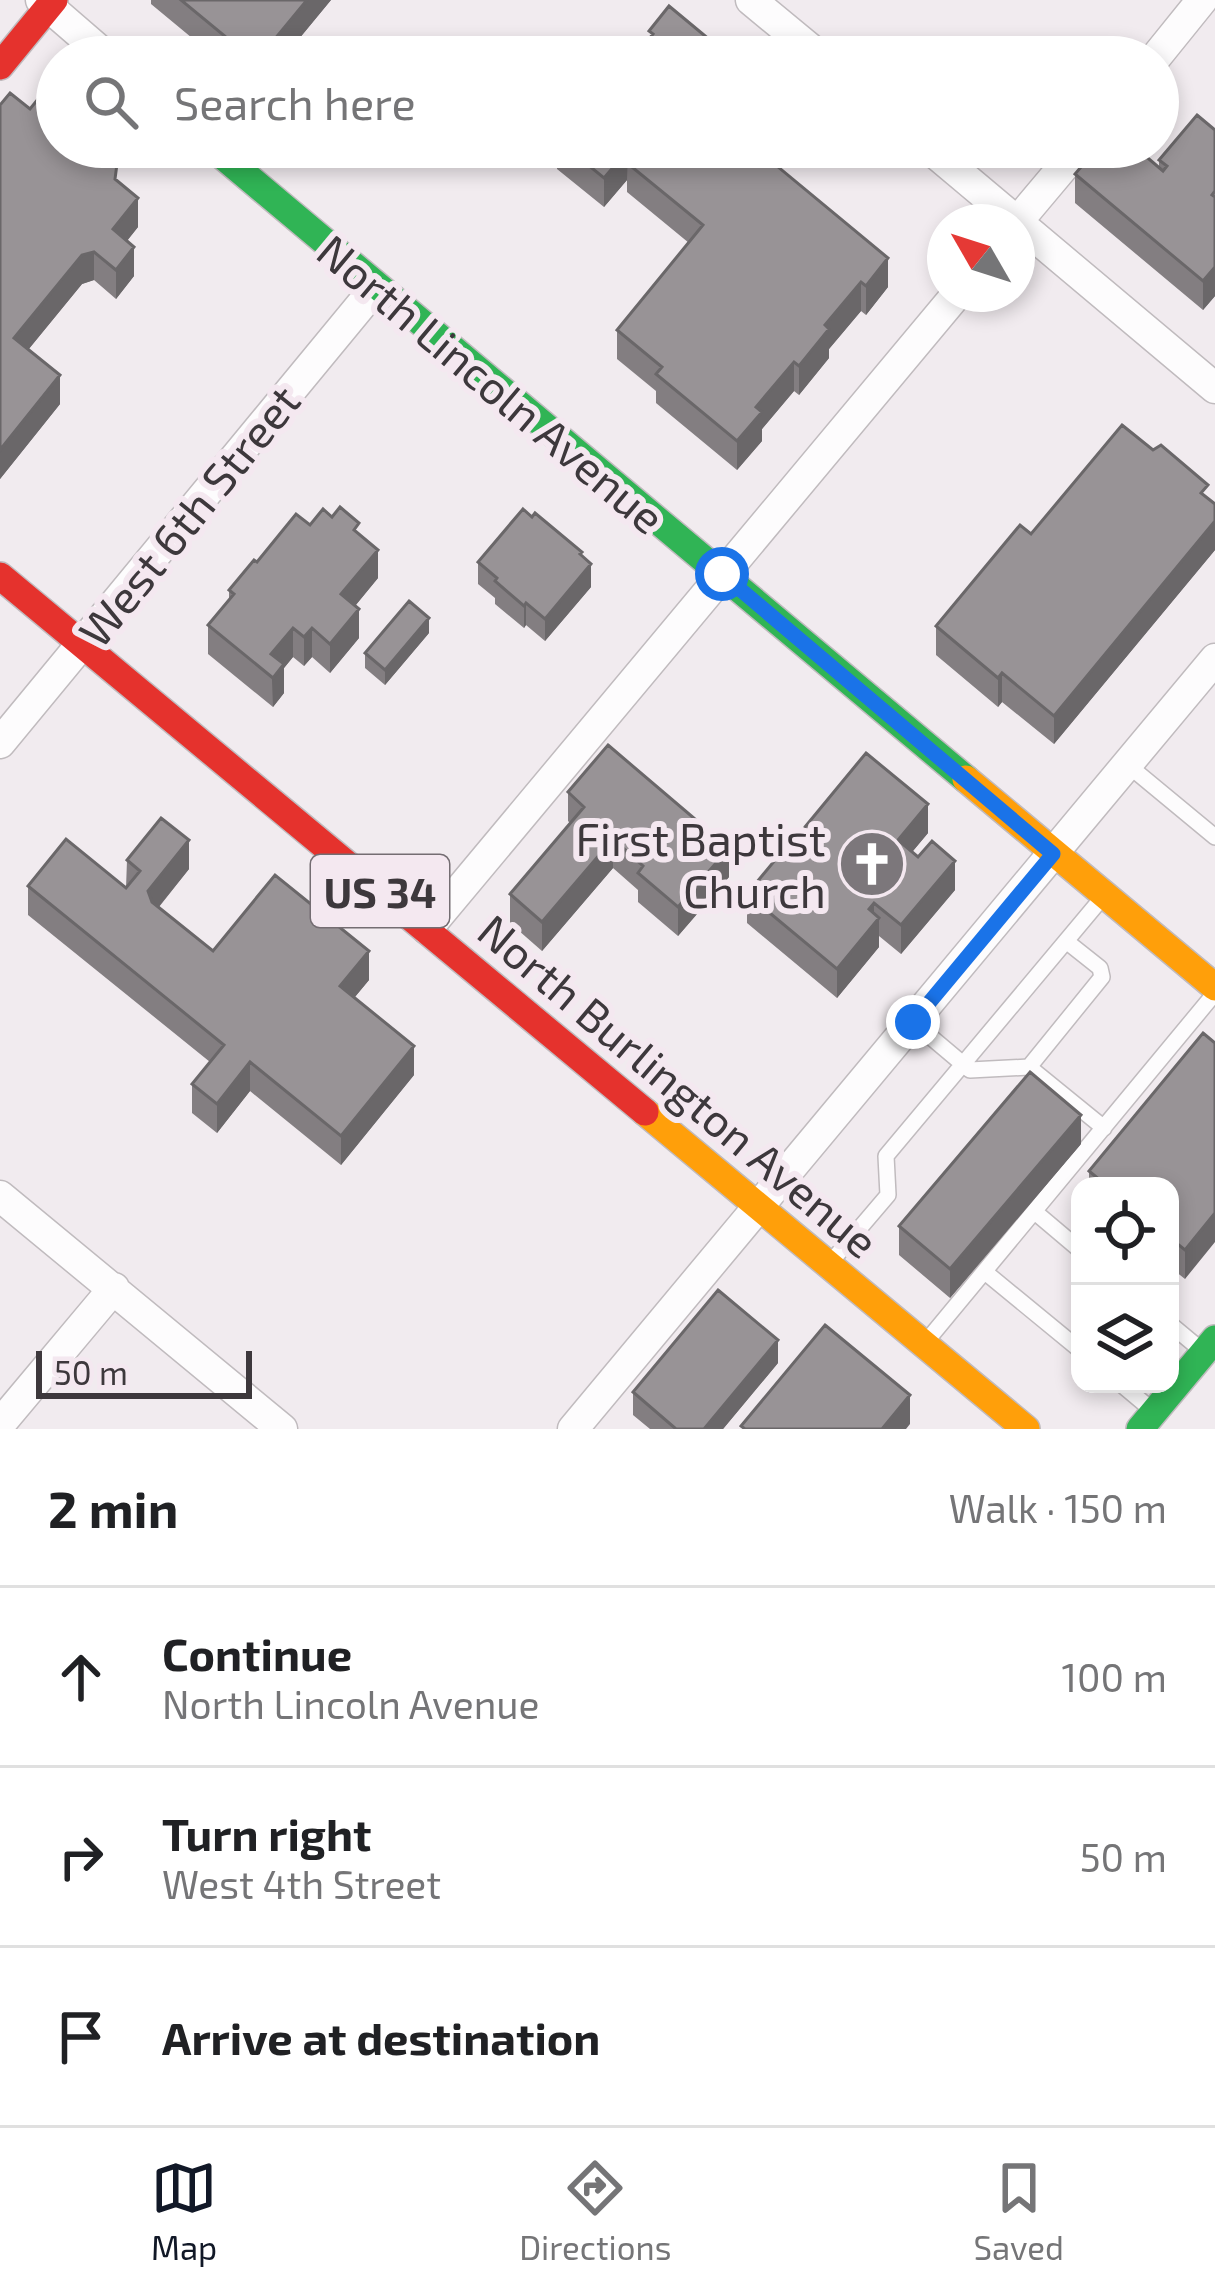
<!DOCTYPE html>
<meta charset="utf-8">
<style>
body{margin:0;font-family:"Exo 2",sans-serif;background:#f2f2f2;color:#202124}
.controls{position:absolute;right:36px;bottom:36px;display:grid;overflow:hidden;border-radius:24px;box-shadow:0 6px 18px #0003}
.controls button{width:108px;height:108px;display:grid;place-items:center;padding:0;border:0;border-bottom:3px solid #e0e0e0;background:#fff;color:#202124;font:60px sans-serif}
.compass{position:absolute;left:927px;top:204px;width:108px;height:108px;border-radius:50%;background:#fff;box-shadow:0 6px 18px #0003;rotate:309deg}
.scale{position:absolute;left:36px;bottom:30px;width:216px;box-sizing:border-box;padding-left:12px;border:6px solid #3d383c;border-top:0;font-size:33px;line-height:42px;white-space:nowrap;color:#3d383c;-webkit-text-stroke:9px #f4e8f0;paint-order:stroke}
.stop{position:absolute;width:36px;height:36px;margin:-27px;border:9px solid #1a73e8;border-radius:50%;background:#fff}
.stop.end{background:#1a73e8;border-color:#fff;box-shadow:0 3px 12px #0008}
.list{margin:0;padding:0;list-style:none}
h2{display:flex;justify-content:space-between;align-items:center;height:156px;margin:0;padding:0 48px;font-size:51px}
h2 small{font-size:39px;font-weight:400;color:#757577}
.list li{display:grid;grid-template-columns:78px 1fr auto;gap:36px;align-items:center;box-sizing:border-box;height:180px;padding:0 48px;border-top:3px solid #e0e0e0}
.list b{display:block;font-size:45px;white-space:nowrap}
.list p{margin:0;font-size:39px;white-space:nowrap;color:#757577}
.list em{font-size:39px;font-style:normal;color:#757577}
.icon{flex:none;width:66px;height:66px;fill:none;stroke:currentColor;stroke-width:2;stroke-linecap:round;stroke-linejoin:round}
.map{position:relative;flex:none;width:1215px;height:1429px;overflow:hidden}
.search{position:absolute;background:#fff;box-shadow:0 6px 18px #0003;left:36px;right:36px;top:36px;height:132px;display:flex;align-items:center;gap:30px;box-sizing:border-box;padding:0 42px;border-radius:66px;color:#757577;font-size:45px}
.sheet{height:696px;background:#fff}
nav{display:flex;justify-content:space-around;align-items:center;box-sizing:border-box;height:168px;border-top:3px solid #e0e0e0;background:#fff;font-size:33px;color:#757577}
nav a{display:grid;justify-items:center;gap:6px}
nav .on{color:#111827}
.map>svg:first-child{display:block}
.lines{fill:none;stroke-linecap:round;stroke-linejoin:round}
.lane-casing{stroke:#c0bbbe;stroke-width:18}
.street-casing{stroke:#c0bbbe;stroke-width:33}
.fast-casing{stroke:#c0bbbe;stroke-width:30}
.slow-casing{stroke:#c0bbbe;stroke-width:30}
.jam-casing{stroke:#c0bbbe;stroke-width:30}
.lane{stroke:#fdfcfd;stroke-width:15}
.street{stroke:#fdfcfd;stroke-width:30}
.fast{stroke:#30b455;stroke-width:27}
.slow{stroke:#ff9f0a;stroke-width:27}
.jam{stroke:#e5322d;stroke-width:27}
.wall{fill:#837e81}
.shaded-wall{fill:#6a6769}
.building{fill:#989396;stroke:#6a6769;stroke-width:3}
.route{stroke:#1a73e8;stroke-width:15}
.labels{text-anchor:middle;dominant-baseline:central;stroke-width:12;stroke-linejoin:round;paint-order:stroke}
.shield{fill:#f4e8f0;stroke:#746d72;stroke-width:3}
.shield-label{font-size:42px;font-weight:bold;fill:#3d383c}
.street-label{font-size:45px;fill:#3d383c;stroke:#f4e8f0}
.poi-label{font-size:45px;fill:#3d383c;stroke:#f4e8f0;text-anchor:end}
</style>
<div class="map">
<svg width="1215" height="1429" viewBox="0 0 1215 1429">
<rect width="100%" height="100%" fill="#f1ebef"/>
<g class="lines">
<defs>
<path id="lane" d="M1128 765 1215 837
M1066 941 1100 968 1102 977 1029 1067 1104 1128
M913 1022 970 1070 1029 1067
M1035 1212 1080 1250
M836 1256 888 1195 886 1156 1102 898
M985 1272 1080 1350
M1170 1324 1200 1349
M930 1337 1215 993
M1121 1384 1152 1410"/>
<path id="street" d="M41 0 107 57
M751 0 820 57
M1156 57 1202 0
M928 147 1215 388
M1017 222 1080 147
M0 743 376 287
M427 929 957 294
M0 1196 282 1429
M0 1424 114 1288
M573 1429 1215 659"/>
<path id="fast" d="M212 147 966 779
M1140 1429 1215 1339"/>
<path id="slow" d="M966 779 1215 987
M645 1112 1026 1429"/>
<path id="jam" d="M0 66 54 0
M0 576 645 1112"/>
</defs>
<use href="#lane" class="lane-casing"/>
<use href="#street" class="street-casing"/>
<use href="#fast" class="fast-casing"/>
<use href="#slow" class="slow-casing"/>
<use href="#jam" class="jam-casing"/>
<use href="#lane" class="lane"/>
<use href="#street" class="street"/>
<use href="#fast" class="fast"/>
<use href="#slow" class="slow"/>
<use href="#jam" class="jam"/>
</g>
<path class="wall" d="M151 0H331L284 57H215L151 4Z
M0 105 30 109 84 147V155L117 181 138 227 127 241 134 276 116 299 94 280 82 284 28 350 60 404 0 479Z
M1215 130V296L1203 310 1075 203V174L1159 168V160Z
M557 147H754L888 287 866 315 861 311 829 349V358L799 395 794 391 762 429V441L737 470 656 403V391L617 359V330L689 243 627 192V180L604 207 557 169Z
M1208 498 1215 504V550L1054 744 1002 702 998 707 936 655V626L1031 534Z
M310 525 359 534 378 578 355 606 359 638 330 673 312 657 304 666 293 657 284 668V693L273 707 208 654V625L229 599V590L257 562Z
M582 556 591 587 545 641 526 625 524 628 495 604V598L478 584V562Z
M429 633 385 685 365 668V653Z
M568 792 729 877 678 936 638 902V890L613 868 542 951 510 923V894L570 823 568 821Z
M805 827 928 833 912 852 955 890 901 954 879 936V947L837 998 747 923V894L805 843Z
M127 860 189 869 159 907 213 951 369 980 354 998 414 1075 341 1165 250 1091 217 1133 192 1113V1084L210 1062 28 915V886L126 888Z
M1215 1043 1185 1279 1170 1267V1186H1089V1171Z
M1081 1144 950 1298 899 1255V1226Z
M778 1363 723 1429H650L633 1415V1392Z"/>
<path class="shaded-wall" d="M307 0H331L284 57H260Z
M710 40V57H696Z
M68 147H84V156L66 179V150Z
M628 150 627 180 604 207V178Z
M138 198V227L113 258V229Z
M134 247V276L116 299V270Z
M94 252V280L82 284 14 367V338L82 255Z
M888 258V287L866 315V286Z
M1215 267V296L1203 310V281Z
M861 282V311L829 349V358L799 395V366L825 325Z
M794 362V391L762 429V441L737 470V441L756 407Z
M60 375V404L0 479V450Z
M1215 521V550L1054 744V716Z
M378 550V578L341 623V594Z
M591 564V587L545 641V619Z
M526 603V625L524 628V606Z
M359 609V638L330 673V644Z
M429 618V633L385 685V670Z
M293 628V657L284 668V693L273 707 271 654Z
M312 628V657L304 666V637Z
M1002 673V702L998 707V678Z
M928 804V833L898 869V840Z
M613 839V868L542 951V922Z
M189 840V869L148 920V891Z
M729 848V877L678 936V907Z
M955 861V890L901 954V925Z
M874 903V924L879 918V947L837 998V969Z
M369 951V980L340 1015V986Z
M414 1046V1075L341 1165V1136Z
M250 1062V1091L217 1133V1104Z
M1081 1115V1144L950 1298V1269Z
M1215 1213V1242L1185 1279V1250Z
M778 1340V1363L723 1429H704Z
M910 1395V1424L906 1429H882Z"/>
<path class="building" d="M181 0H307L260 57H250Z
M669 6 710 40 696 57H634L653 34 649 31Z
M10 93 30 109 43 93 57 105V147H68L66 150 75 157 88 154 109 155 117 164 115 179 138 198 113 229 134 247 116 270 94 252 82 255 14 338 60 375 0 450V105Z
M1197 115 1215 130V191L1212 195 1215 197V267L1203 281 1075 174 1098 147H1135L1163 171 1167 166 1159 160Z
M566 147H754L888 258 866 286 861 282 825 325 829 329 799 366 794 362 756 407 762 412 737 441 656 374 662 367 617 330 703 225 627 163 634 154 628 150 604 178Z
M1122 425 1153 450 1161 445 1208 485 1201 493 1215 504V521L1054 716 1002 673 998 678 936 626 1020 525 1031 534Z
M340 507 359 523 354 530 378 550 341 594 359 609 330 644 312 628 304 637 293 628 271 654 284 664 273 678 208 625 234 594 229 590 254 560 257 562 296 514 310 525 323 509 332 517Z
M523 509 532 517 535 513 582 552 580 554 591 564 545 619 526 603 524 606 495 581 497 578 478 562Z
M409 601 429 618 385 670 365 653Z
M608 745 729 848 678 907 638 873 643 866 613 839 542 922 510 894 584 807 568 792Z
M866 753 928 804 898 840 918 857 932 841 955 861 901 925 874 903 869 909 879 918 837 969 747 894 795 836 809 847 805 827Z
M161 818 189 840 148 891 152 902 213 951 275 875 369 951 340 986 414 1046 341 1136 250 1062 217 1104 192 1084 224 1045 28 886 66 839 126 888 140 871 127 860Z
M1203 1033 1215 1043V1213L1185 1250 1170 1238V1186H1107L1089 1171Z
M1030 1072 1081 1115 950 1269 899 1226Z
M718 1290 778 1340 704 1429H676L633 1392Z
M825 1325 910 1395 882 1429H745L741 1426Z"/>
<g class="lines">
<path class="route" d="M722 574 1053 854 913 1022"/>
</g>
<defs>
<symbol id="church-disc" viewBox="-11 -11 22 22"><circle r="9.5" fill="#7c777b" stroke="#f4e8f0"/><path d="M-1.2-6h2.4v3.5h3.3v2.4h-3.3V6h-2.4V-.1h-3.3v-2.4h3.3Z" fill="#fff"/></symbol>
</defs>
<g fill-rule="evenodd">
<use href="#church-disc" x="834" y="826" width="76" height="76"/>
</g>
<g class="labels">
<rect class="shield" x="311" y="855" width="138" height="72" rx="9"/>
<g class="shield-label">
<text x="380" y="891">US 34</text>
</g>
<g class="street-label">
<text transform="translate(492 383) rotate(40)">North Lincoln Avenue</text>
<text transform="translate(188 515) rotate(-51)">West 6th Street</text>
<text transform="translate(679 1085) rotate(40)">North Burlington Avenue</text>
</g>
<g class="poi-label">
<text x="826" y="838">First Baptist<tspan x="826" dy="52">Church</tspan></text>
</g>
</g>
</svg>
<div class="controls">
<button><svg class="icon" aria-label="locate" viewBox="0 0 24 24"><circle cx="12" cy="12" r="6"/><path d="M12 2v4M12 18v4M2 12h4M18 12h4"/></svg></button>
<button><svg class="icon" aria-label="layers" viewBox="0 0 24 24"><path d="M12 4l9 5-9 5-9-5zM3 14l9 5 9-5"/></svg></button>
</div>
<svg class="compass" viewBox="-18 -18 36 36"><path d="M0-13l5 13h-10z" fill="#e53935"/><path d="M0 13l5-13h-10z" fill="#757577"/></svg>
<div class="scale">50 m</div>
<div class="stop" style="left:722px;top:574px"></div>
<div class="stop end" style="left:913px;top:1022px"></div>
<div class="search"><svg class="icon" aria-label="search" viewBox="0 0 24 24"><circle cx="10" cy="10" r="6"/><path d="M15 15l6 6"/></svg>Search here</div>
</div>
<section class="sheet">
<h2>2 min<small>Walk · 150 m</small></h2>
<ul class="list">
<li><svg class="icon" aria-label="ahead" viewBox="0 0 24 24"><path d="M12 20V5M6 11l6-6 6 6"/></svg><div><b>Continue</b><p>North Lincoln Avenue</p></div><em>100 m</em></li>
<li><svg class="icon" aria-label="right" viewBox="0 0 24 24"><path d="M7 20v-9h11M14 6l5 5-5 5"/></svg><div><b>Turn right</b><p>West 4th Street</p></div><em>50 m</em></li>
<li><svg class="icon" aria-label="arrive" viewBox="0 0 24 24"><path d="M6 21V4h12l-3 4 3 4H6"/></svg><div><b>Arrive at destination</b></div></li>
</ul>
</section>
<nav>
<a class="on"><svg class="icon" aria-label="map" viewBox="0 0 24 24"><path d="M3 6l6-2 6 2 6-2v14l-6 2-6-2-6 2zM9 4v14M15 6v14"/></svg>Map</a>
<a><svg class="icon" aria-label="directions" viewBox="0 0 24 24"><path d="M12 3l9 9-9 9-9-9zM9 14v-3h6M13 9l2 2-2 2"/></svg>Directions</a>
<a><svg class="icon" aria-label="saved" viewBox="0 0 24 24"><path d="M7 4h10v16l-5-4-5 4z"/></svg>Saved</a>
</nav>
